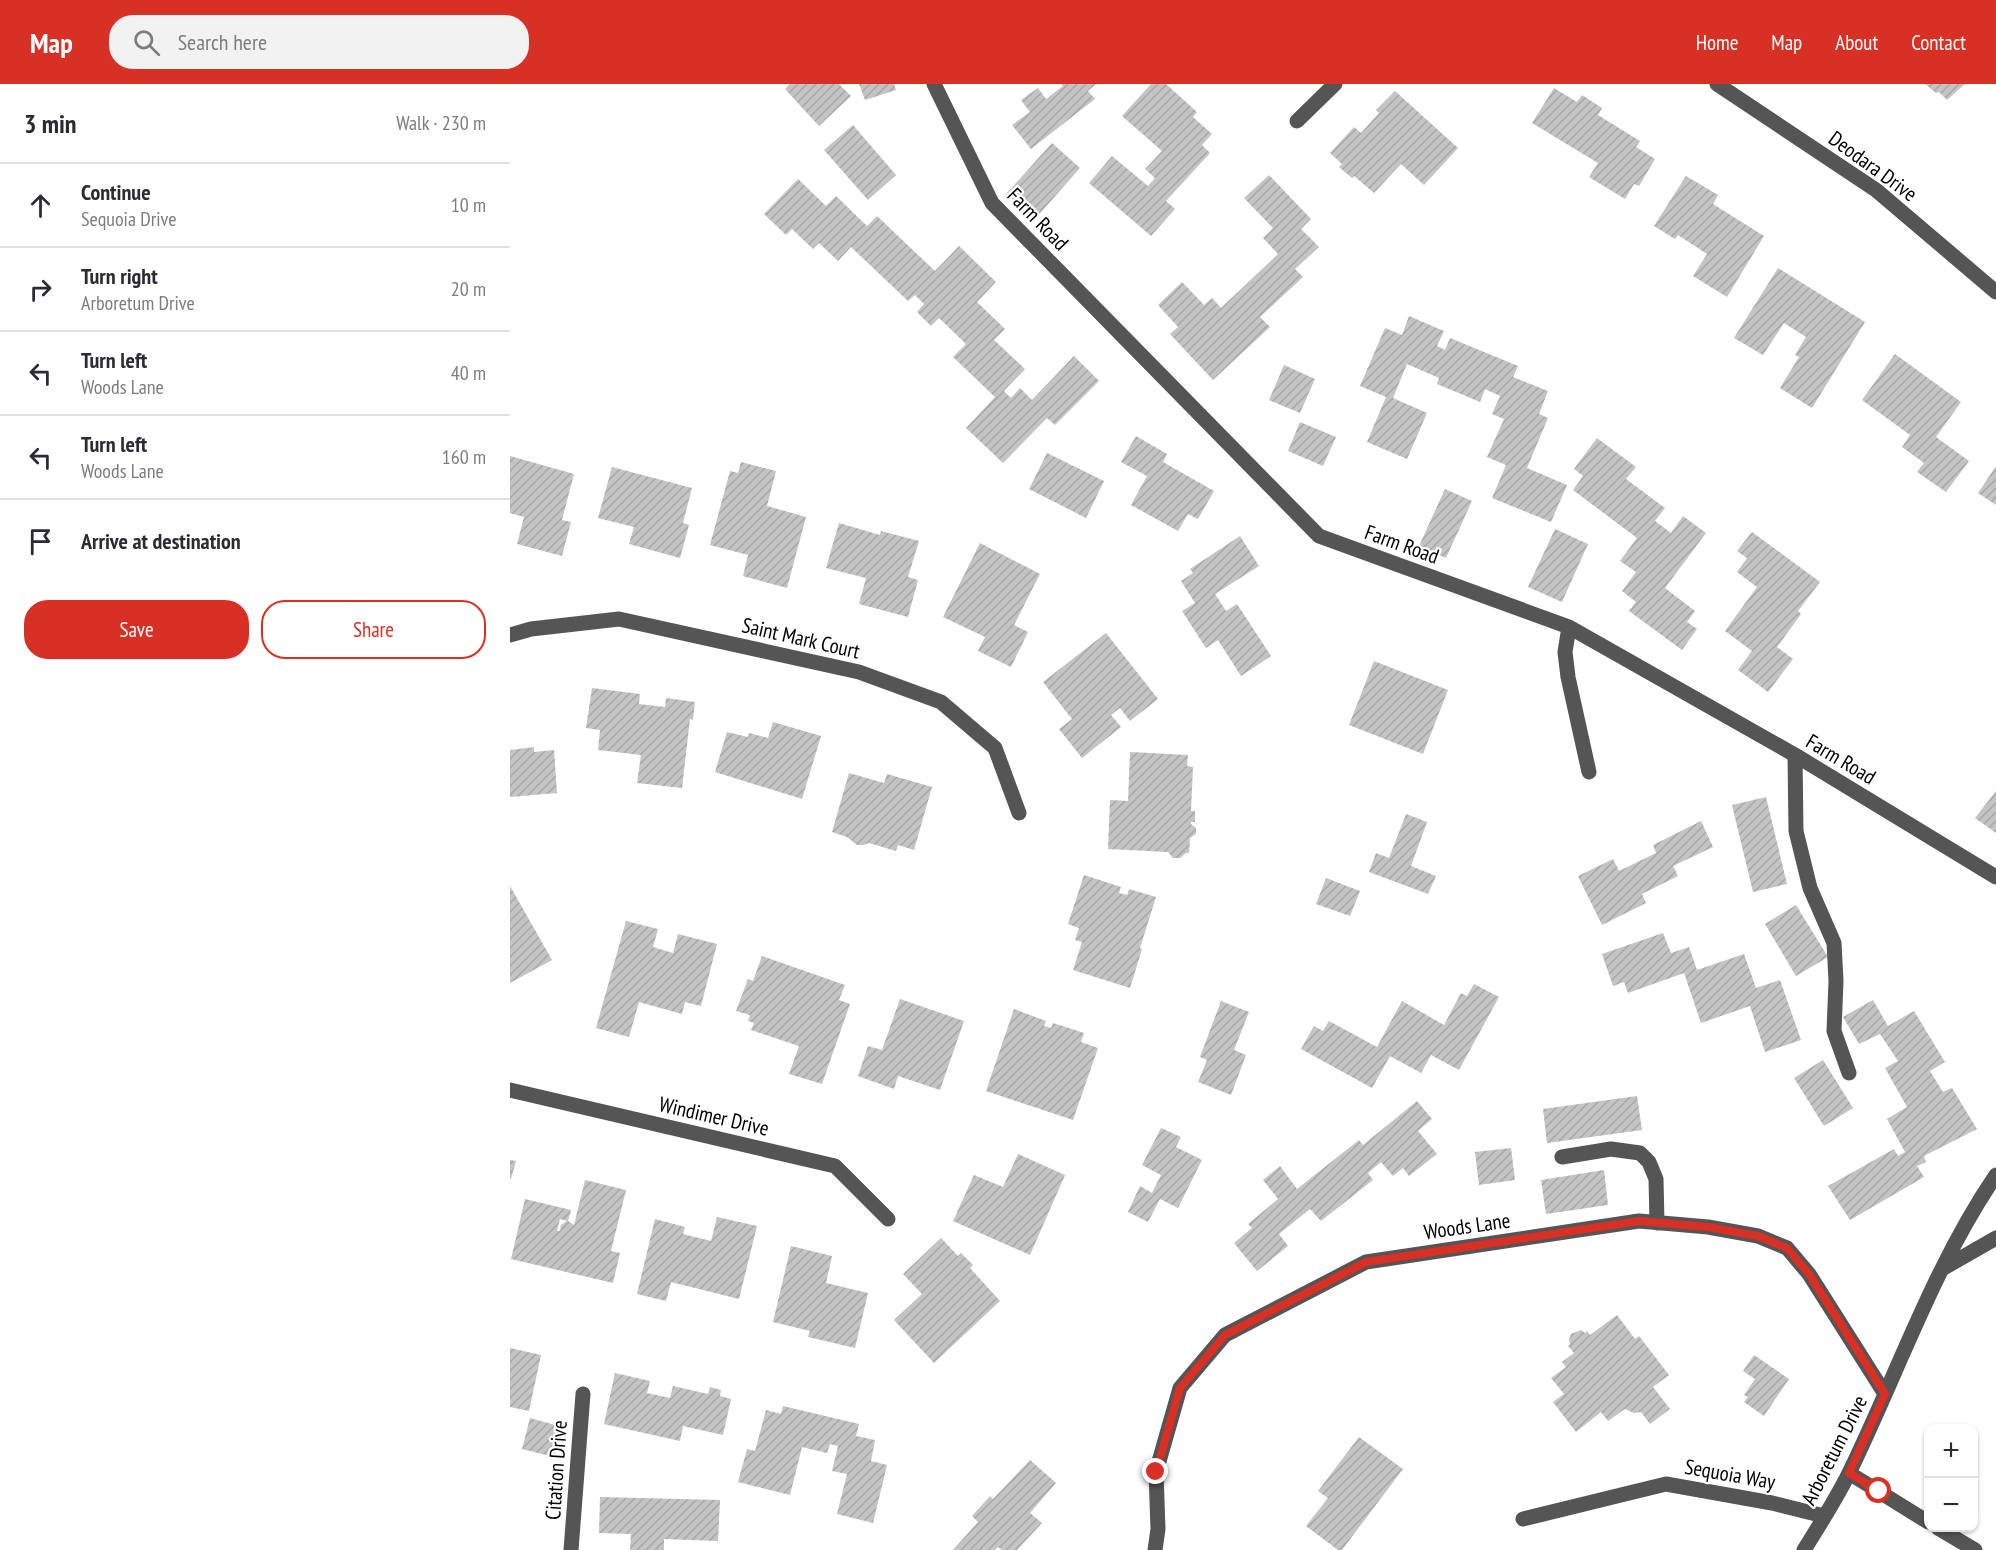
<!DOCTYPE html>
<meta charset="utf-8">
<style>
body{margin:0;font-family:"PT Sans Narrow",sans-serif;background:#f2f2f3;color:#2b2b33}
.controls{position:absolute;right:18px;bottom:18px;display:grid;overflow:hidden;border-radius:12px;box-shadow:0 2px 4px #0004}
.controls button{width:54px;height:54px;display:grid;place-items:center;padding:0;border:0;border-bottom:2px solid #e1e1e2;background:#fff;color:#2b2b33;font:30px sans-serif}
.stop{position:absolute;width:18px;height:18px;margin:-14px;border:4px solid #d93025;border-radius:50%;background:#fff}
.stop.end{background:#d93025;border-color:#fff;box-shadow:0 2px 6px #0008}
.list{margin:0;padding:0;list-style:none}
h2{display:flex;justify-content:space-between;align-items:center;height:78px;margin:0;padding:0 24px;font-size:26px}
h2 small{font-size:20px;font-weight:400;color:#7c7c81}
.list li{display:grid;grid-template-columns:39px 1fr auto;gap:18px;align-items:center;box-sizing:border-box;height:84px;padding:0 24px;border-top:2px solid #e1e1e2}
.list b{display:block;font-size:22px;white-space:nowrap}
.list p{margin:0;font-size:20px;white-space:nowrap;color:#7c7c81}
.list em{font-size:20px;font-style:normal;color:#7c7c81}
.actions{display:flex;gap:12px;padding:18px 24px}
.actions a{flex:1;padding:14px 0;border:2px solid #d93025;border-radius:24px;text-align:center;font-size:21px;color:#d93025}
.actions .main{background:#d93025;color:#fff}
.icon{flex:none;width:33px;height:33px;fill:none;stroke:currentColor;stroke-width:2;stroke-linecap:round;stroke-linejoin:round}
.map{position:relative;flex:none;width:1486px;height:1466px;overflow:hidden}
header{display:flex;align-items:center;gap:36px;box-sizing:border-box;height:84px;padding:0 30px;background:#d93025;color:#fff}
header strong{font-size:28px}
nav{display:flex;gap:33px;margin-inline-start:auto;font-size:21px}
.search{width:420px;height:54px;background:#f2f2f3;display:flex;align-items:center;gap:15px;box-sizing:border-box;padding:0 21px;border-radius:24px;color:#7c7c81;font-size:22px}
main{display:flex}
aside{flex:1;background:#fff}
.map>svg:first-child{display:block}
.building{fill:url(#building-hatch);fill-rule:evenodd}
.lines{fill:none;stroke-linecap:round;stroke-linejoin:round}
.minor{stroke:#555;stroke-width:15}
.route{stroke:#d93025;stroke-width:8}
.labels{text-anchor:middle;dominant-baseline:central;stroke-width:4.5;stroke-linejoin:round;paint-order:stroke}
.street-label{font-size:21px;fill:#000;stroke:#fff}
</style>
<header>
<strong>Map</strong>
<div class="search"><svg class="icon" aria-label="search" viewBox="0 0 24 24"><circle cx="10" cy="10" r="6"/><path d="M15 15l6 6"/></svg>Search here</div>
<nav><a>Home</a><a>Map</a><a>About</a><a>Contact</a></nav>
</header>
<main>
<aside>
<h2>3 min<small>Walk · 230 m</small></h2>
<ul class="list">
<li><svg class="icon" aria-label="ahead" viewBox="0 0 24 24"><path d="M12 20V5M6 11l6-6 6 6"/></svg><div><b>Continue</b><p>Sequoia Drive</p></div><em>10 m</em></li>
<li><svg class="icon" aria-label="right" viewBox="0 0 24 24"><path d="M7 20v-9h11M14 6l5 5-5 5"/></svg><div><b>Turn right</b><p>Arboretum Drive</p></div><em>20 m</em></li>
<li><svg class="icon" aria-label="left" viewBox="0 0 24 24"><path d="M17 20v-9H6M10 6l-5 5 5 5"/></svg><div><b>Turn left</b><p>Woods Lane</p></div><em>40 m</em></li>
<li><svg class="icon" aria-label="left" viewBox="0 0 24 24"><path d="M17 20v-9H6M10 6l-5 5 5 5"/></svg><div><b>Turn left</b><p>Woods Lane</p></div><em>160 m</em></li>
<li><svg class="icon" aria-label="arrive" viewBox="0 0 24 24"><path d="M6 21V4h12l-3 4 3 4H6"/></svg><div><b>Arrive at destination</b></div></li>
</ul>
<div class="actions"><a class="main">Save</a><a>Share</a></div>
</aside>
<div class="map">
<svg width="1486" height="1466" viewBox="0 0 1486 1466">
<defs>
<pattern id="building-hatch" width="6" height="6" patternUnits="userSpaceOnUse" patternTransform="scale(1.5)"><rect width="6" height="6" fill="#c4c4c4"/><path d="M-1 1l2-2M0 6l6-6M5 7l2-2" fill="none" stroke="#a7a7a7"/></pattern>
</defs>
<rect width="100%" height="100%" fill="#fff"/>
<path class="building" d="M280 0H329L341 12 309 42 275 5Z
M349 0H384L386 6 355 16Z
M551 0H586L578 7 585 15 521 65 502 41 520 28 511 16 528 4 536 15 553 2Z
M641 0H656L687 28 683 33 702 50 692 61 700 69 656 117 665 125 641 152 579 99 602 72 638 102 645 94 635 85 652 67 612 32Z
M1415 0H1455L1437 16 1429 8 1426 9Z
M1044 4 1067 18 1072 11 1092 24 1088 31 1130 57 1126 63 1145 75 1129 102 1124 100 1115 115 1079 93 1088 79 1022 39Z
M885 7 948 64 914 101 891 80 864 109 844 92 842 94 829 83 832 80 820 69 844 43 851 49 869 29 866 26Z
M343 41 386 91 358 116 314 66Z
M542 59 570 84 525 135 496 110Z
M759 91 801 135 791 145 809 163 785 185 793 193 750 233 760 243 703 296 660 250 668 243 648 221 672 198 694 221 702 214 711 224 768 170 753 154 763 144 734 114Z
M1176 92 1208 111 1203 120 1254 152 1217 213 1183 192 1197 170 1168 151 1165 155 1144 142Z
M288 95 316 122 326 112 357 142 367 132 425 187 449 162 486 198 467 218 495 245 484 256 515 285 494 307 501 314 510 304 522 316 564 272 589 297 545 341 537 334 493 379 456 344 485 313 443 273 456 260 429 234 421 242 407 228 414 220 405 211 398 217 341 163 328 177 309 159 303 165 282 145 276 151 254 130Z
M1268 184 1355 238 1302 324 1270 304 1289 273 1285 271 1296 253 1274 239 1253 271 1224 254Z
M899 232 934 247 927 262 935 266 940 254 1008 282 1003 293 1038 307 1029 330 1038 334 1017 384 1057 401 1041 438 982 414 996 381 977 373 994 335 982 330 990 312 975 305 970 318 927 300 929 294 897 280 883 314 917 329 897 375 857 358 876 313 850 302 875 244 892 251Z
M1385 270 1451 318 1426 353 1459 377 1436 408 1407 388 1414 379 1392 363 1400 351 1352 316Z
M774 281 805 295 790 329 759 316Z
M790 338 826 353 813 382 778 367Z
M626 352 657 370 653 378 704 407 688 435 678 430 668 447 621 421 637 392 611 378Z
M1087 354 1126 383 1116 395 1155 424 1145 437 1161 449 1173 432 1196 449 1155 504 1185 527 1177 538 1187 545 1172 566 1119 527 1126 518 1112 507 1126 488 1110 477 1127 454 1063 406 1073 392 1064 385Z
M537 369 594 397 576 434 519 405Z
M0 372 64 390 52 436 61 438 52 472 7 460 14 433 0 429Z
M231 378 266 387 257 422 296 433 277 504 233 492 238 471 200 461 220 387 228 389Z
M1486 382V421L1468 409Z
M102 383 182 404 173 439 179 441 170 474 119 460 124 443 88 434Z
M935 405 962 417 936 474 909 462Z
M329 439 370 451 371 447 409 457 398 493 408 496 398 533 349 520 356 494 316 484Z
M1045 445 1078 460 1052 518 1018 503Z
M1242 448 1310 498 1288 527 1291 530 1267 563 1283 575 1258 608 1228 586 1242 567 1215 547 1247 503 1227 488 1237 474 1227 467Z
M730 452 749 482 705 510 716 527 727 520 761 572 731 592 708 556 696 564 672 527 685 519 671 497 683 489 680 485Z
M470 459 530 490 504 541 518 548 501 583 468 567 475 553 433 533Z
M596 549 648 615 620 637 610 624 601 631 611 643 572 674 549 645 562 635 533 598Z
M864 577 938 606 913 670 839 641Z
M82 604 130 610 129 620 155 623 156 614 185 618 183 636 180 635 172 704 127 699 131 671 88 666 90 646 76 644Z
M263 638 311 652 292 715 205 688 217 648 238 653 239 649 258 654Z
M24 663V668L44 666 47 709 0 713V666Z
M620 668 678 671 677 682 683 683 681 727H685V738H681V740L686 744V750L680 754 679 769H676L670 774H663L658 768 598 765 600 716 618 717Z
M339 689 374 699 377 690 422 703 404 766 388 761 386 767 359 759 353 761H347L337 753 322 748Z
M1486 707V749L1465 734Z
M1256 713 1277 800 1243 808 1222 721Z
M896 730 917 738 901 782 926 792 918 810 859 788 866 769 879 774Z
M1191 737 1203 763 1163 782 1168 792 1132 810 1136 819 1092 841 1068 792 1103 775 1109 787 1146 769 1143 761Z
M574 791 611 803 609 809 617 811 619 805 646 813 630 864 632 865 620 904 563 886 572 858 565 856 569 844 558 840Z
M816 794 850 807 840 832 806 820Z
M0 802 42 876 0 899Z
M1286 821 1318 873 1286 892 1255 840Z
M116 837 148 845 143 863 163 869 168 850 207 860 191 922 175 918 172 930 129 918 119 953 86 944Z
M1153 849 1161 869 1179 863 1187 886 1234 870 1246 904 1270 896 1291 956 1255 968 1240 922 1191 939 1174 889 1118 909 1114 898 1103 902 1092 870Z
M252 872 335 901 329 916 340 920 312 1000 279 990 289 962 241 946 244 939 238 937 240 931 226 927 238 895 243 897Z
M964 900 989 913 949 986 921 971 911 989 880 972 862 1004 791 965 804 942 813 947 819 937 867 963 892 917 934 941 951 909 957 912Z
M390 915 454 937 430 1006 388 992 384 1005 348 992 358 962 372 966Z
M1363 916 1378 942 1404 927 1435 978 1420 987 1433 1008 1442 1004 1467 1045 1414 1072 1416 1078 1407 1082 1414 1093 1340 1136 1318 1102 1384 1065 1388 1072 1395 1068 1377 1035 1397 1023 1375 984 1388 977 1370 950 1349 960 1333 933Z
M711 917 739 928 724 966 736 971 721 1011 688 998 697 976 690 973Z
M504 925 536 937 534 942 541 944 543 939 574 949 571 958 588 964 563 1036 476 1007Z
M1313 976 1343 1024 1314 1042 1284 994Z
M1127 1012 1132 1046 1037 1059 1033 1025Z
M907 1017 922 1035 908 1047 927 1070 899 1092 893 1084 883 1092 871 1078 858 1089 863 1096 811 1137 800 1125 769 1150 778 1162 747 1187 724 1159 742 1144 738 1140 768 1115 753 1096 770 1082 787 1105 849 1056 853 1061Z
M651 1044 671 1053 666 1063 692 1076 668 1124 650 1115 638 1138 618 1128 630 1102 642 1109 651 1091 632 1081Z
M1001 1064 1005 1096 969 1101 965 1068Z
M508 1070 555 1091 520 1171 443 1137 464 1091 493 1103Z
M0 1076 6 1077 1 1095H0Z
M1094 1086 1098 1121 1036 1130 1031 1096Z
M75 1096 116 1106 101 1167 110 1169 103 1199 1 1175 15 1115 61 1126 58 1137 64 1141ZM50 1135 57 1137 51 1141 50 1147H47Z
M207 1133 247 1142 229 1215 161 1198 156 1217 127 1210 145 1135 175 1143 173 1150 201 1157Z
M431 1154 448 1172 451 1169 463 1181 460 1184 490 1217 424 1279 384 1236 412 1210 393 1190Z
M281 1162 322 1172 316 1199 358 1209 345 1264 298 1253 300 1247 263 1238Z
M1107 1231 1125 1255 1129 1252 1159 1291 1143 1303 1160 1325 1140 1340 1131 1328 1124 1329 1115 1325 1098 1337 1091 1328 1066 1348 1043 1318 1054 1310 1041 1294 1056 1283 1052 1278 1064 1269 1058 1262 1060 1260 1059 1255 1061 1250 1071 1246 1075 1249 1077 1247 1080 1251Z
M0 1264 31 1271 19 1327 0 1323Z
M1244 1271 1279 1295 1254 1332 1234 1318 1238 1313 1234 1311 1245 1295 1233 1287Z
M105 1289 140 1297 137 1309 160 1314 163 1302 198 1310 200 1303 211 1306 210 1312 221 1315 213 1351 173 1342 170 1357 94 1340Z
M273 1322 349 1340 346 1352 365 1356 361 1377 377 1381 363 1439 327 1430 337 1390 322 1387 328 1362 320 1360 317 1369 292 1363 280 1411 228 1398 237 1365 245 1367 256 1326 271 1330Z
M20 1334 52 1343 44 1373 12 1365Z
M849 1353 893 1385 832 1466H828L796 1442 818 1414 808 1407Z
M520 1376 546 1399 520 1429 532 1439 507 1466H492L488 1463 485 1466H443L468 1438 462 1432 480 1412 483 1415Z
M90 1413 210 1416 208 1457 154 1455V1466H120L121 1450 89 1449Z"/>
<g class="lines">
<path class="minor" d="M424 0 482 119 809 452 1059 543 1285 671 1486 793
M1207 0 1366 106 1486 208
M787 37 825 0
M1059 543 1055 568 1058 593 1079 688
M0 551 21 545 109 535 349 588 431 618 485 664 509 729
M1285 671 1286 747 1300 804 1324 859 1326 897 1324 947 1339 989
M0 1006 325 1082 378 1135
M1052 1073 1101 1065 1130 1069 1139 1078 1146 1095 1147 1139
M1432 1185 1486 1154
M1339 1389 1418 1438
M1013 1435 1156 1400 1262 1419 1314 1432
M1428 1444 1465 1466
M61 1466 73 1310
M645 1466 648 1445 646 1388 670 1304 715 1251 856 1178 1129 1137 1198 1143 1248 1152 1277 1164 1299 1190 1375 1310
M1294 1466C1310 1440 1327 1414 1340 1387 1388 1288 1424 1182 1486 1091"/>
</g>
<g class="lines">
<path class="route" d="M646 1388 670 1304 715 1251 856 1178 1129 1137 1198 1143 1248 1152 1277 1164 1299 1190 1375 1310 1339 1389 1369 1407"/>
</g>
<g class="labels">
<g class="street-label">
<text transform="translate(1363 82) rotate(36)">Deodara Drive</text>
<text transform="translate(528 135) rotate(46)">Farm Road</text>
<text transform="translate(892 460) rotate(20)">Farm Road</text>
<text transform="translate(291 554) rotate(13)">Saint Mark Court</text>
<text transform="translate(1331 675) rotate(31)">Farm Road</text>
<text transform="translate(204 1032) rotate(13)">Windimer Drive</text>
<text transform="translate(957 1142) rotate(-8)">Woods Lane</text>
<text transform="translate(1324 1366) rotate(-63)">Arboretum Drive</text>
<text transform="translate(46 1386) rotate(-86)">Citation Drive</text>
<text transform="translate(1220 1390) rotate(10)">Sequoia Way</text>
</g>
</g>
</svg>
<div class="controls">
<button>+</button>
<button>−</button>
</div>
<div class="stop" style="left:1369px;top:1407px"></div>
<div class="stop end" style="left:646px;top:1388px"></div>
</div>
</main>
